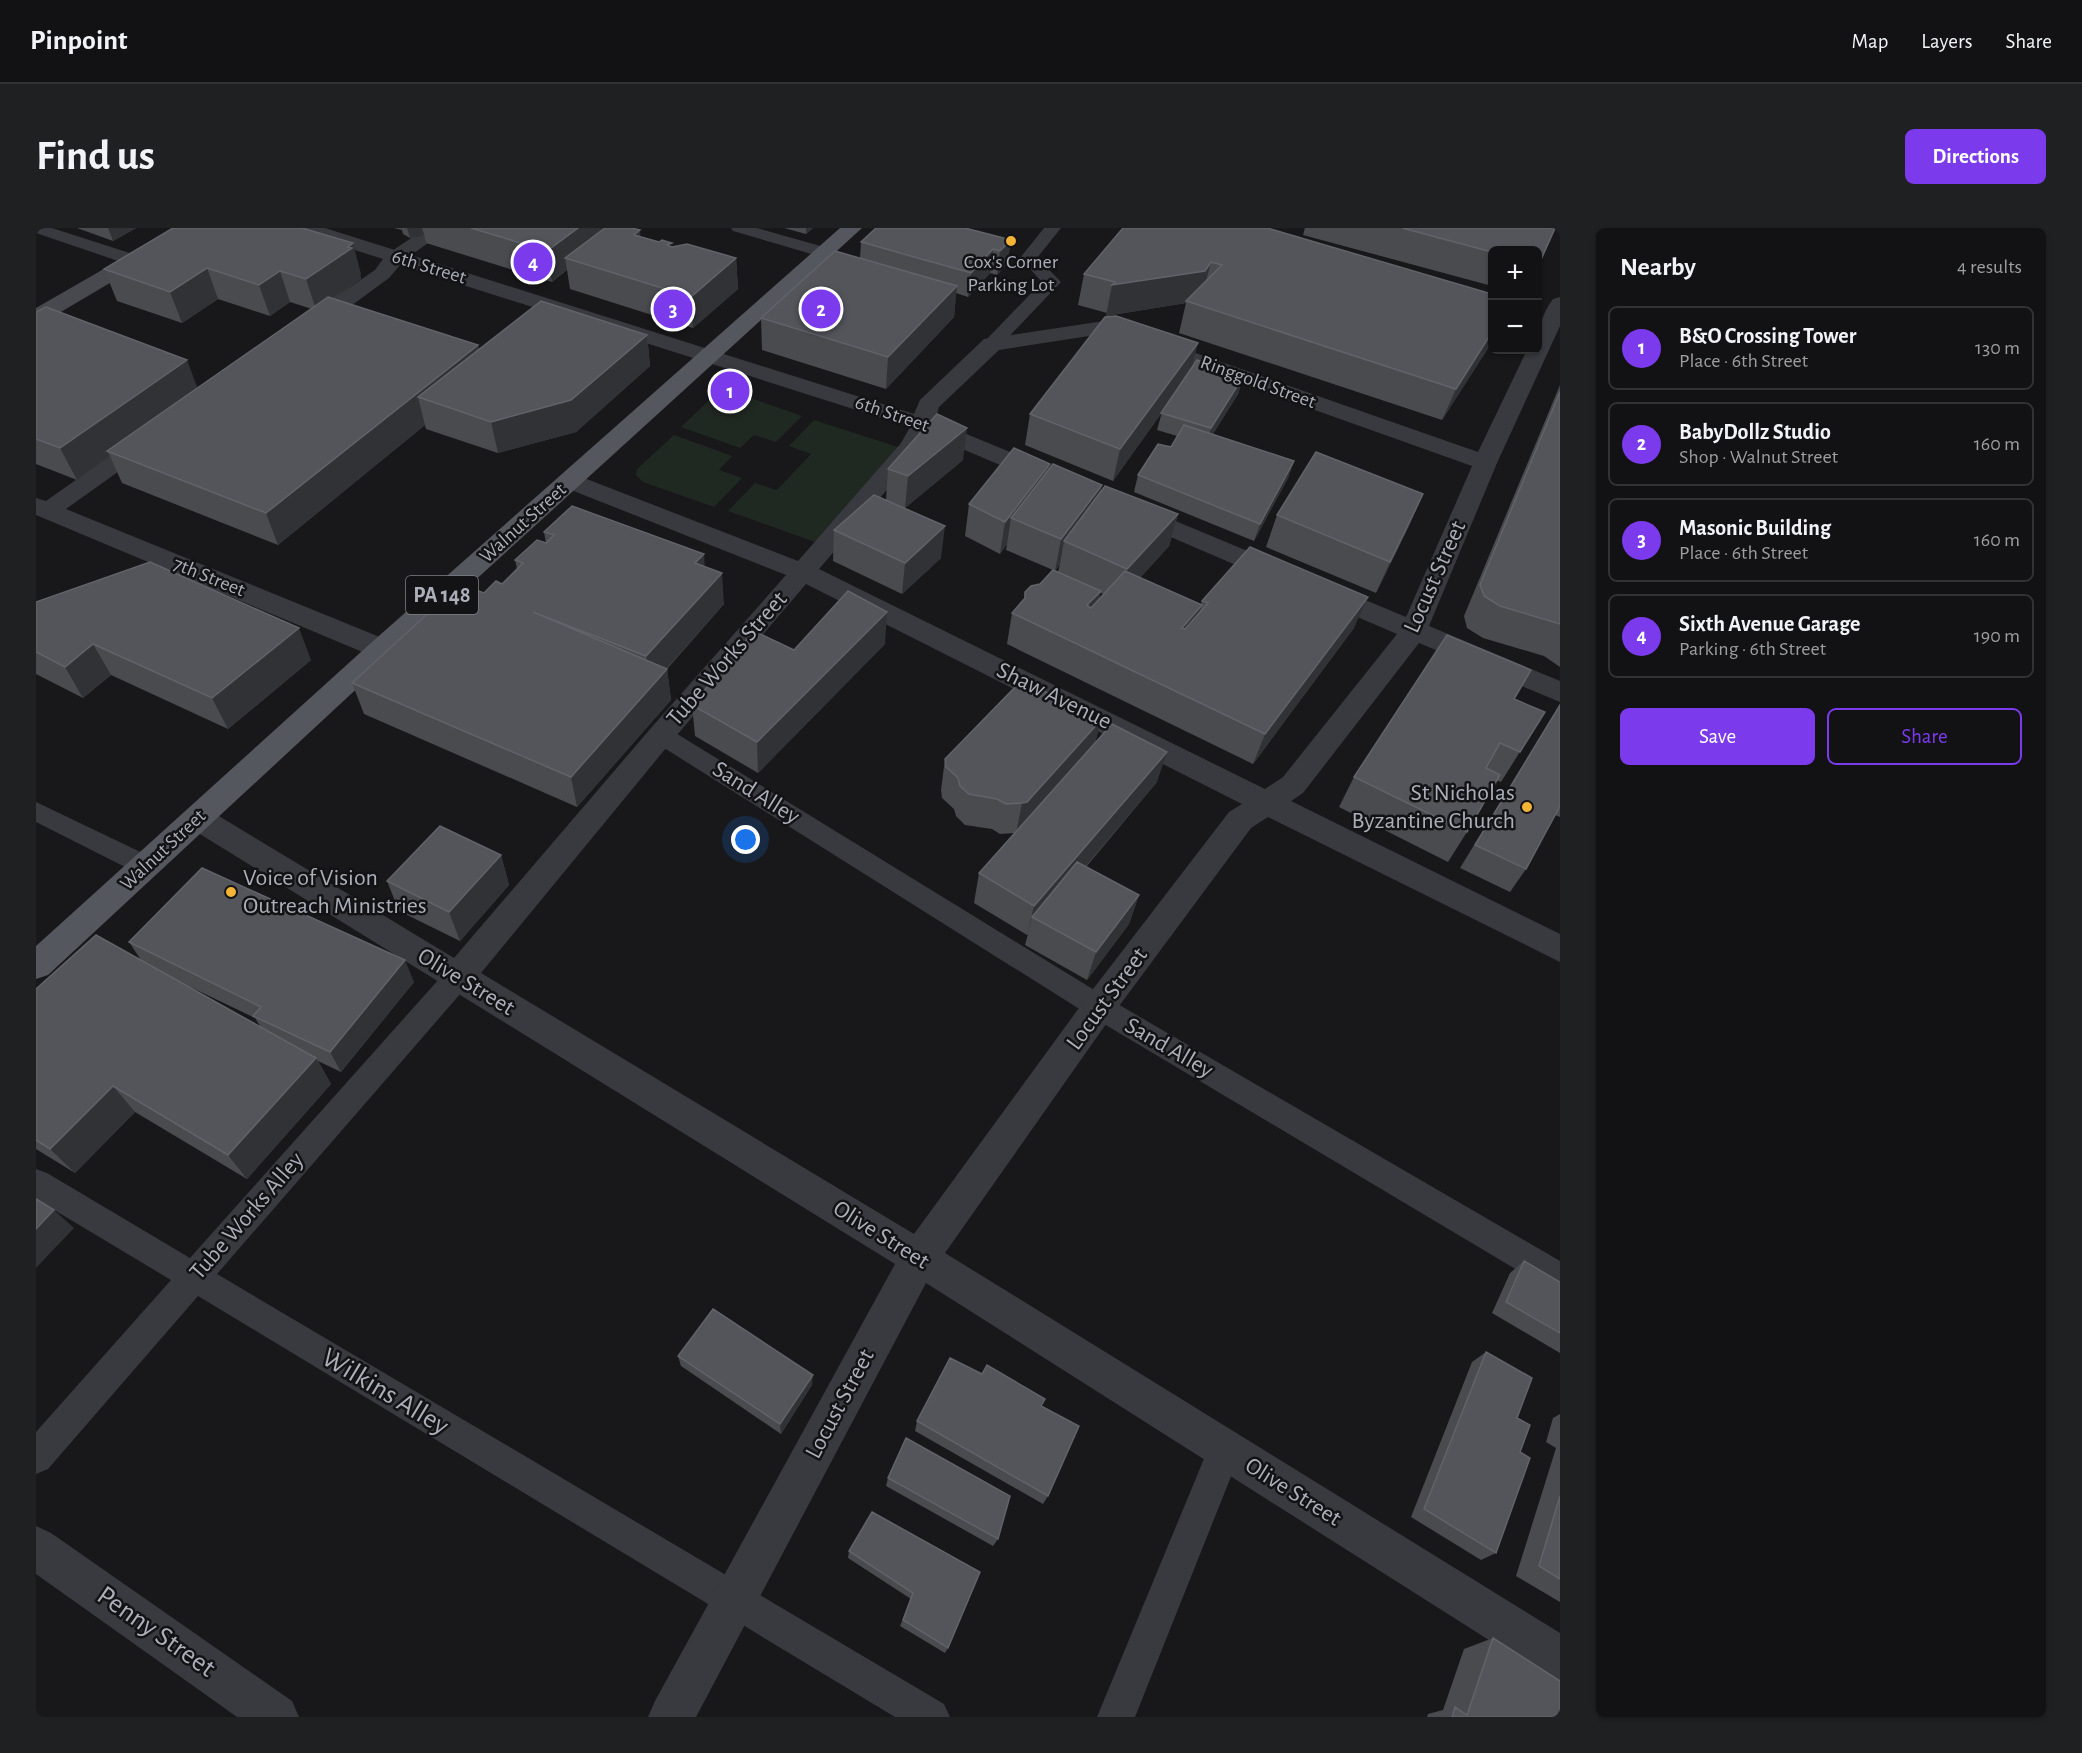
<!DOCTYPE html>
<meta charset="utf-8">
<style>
body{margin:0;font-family:"Alegreya Sans",sans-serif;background:#1f2022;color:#f1f3f6}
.controls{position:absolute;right:18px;top:18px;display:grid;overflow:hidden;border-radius:9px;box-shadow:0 2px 4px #0004}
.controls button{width:54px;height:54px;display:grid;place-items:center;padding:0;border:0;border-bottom:2px solid #313234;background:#121214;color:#f1f3f6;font:30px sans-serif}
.you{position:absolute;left:710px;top:612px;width:21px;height:21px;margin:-15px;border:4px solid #fff;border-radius:50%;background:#1a73e8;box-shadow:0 0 0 9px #1a73e833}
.badge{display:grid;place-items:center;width:39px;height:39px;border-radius:50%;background:#7c3aed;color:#fff;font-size:20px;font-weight:700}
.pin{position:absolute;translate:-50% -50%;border:3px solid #fff;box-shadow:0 2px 6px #0006}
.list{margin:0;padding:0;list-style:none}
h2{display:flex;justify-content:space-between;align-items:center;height:78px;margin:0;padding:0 24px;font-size:26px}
h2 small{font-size:20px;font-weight:400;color:#9c9ea0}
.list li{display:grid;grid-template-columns:39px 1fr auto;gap:18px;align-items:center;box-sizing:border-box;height:84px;margin:0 12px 12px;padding:0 12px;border:2px solid #313234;border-radius:9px}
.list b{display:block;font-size:22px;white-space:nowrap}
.list p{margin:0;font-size:20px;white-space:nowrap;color:#9c9ea0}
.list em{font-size:20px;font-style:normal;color:#9c9ea0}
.actions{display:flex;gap:12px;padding:18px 24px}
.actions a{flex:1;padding:14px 0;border:2px solid #7c3aed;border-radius:9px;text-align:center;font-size:21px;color:#7c3aed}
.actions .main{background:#7c3aed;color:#fff}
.map{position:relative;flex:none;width:1524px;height:1489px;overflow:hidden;border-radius:9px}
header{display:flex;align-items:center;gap:36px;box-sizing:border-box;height:84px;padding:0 30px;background:#121214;border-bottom:2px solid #313234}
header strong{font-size:28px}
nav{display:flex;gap:33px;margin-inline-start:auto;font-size:21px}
.intro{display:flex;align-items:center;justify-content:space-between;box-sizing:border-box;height:144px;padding:0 36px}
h1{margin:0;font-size:42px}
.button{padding:15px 27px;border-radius:9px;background:#7c3aed;color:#fff;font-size:21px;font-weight:700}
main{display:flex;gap:36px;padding:0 36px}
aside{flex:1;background:#121214;border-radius:9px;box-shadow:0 2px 4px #0004}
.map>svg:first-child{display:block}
.green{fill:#202921}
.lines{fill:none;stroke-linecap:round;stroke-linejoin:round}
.service{fill:#393a3f;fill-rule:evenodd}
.pedestrian{fill:#393a3f;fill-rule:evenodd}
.minor{fill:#393a3f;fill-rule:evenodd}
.secondary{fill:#47494f;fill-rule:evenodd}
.primary{fill:#55575e;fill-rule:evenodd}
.wall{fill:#494b4f;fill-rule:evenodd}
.shaded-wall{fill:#313235}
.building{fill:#54555b;stroke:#61636a;stroke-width:1.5}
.poi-dot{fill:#f3b337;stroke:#131315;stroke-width:2}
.labels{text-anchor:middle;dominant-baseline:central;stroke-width:5;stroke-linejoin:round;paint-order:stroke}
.far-poi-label{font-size:20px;fill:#aaafba;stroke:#131315}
.far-street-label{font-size:20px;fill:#aaafba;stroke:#131315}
.shield{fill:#131315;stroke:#7d8088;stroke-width:1.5}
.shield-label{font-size:22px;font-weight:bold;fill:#aaafba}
.street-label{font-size:24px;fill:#aaafba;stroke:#131315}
.poi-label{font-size:24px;fill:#aaafba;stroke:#131315;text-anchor:end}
.near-street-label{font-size:28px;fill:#aaafba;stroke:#131315}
</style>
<header>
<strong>Pinpoint</strong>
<nav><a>Map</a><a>Layers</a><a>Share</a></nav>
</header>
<div class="intro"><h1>Find us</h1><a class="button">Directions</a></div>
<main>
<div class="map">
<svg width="1524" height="1489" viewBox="0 0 1524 1489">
<rect width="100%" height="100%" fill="#18181a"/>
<path class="green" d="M686 160 766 188 740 214 718 207 704 220 645 199Z
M778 192 862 219 779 314 692 283 719 255 741 262 775 226 753 218Z
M638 207 696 228 683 242 706 250 678 279 607 254 600 247 601 241Z"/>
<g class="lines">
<path class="service" d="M0 0H16L103 28 105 32 97 37 91 36 0 5Z
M695 0H721L795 21 797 25 789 30 697 3Z
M1008 0H1025L1001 30 1025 54 962 120H950L947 116 950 112 1006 54 984 30Z
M625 499 633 501 1073 771 1524 1033V1065L1513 1061 1053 787 617 513 613 507 617 501Z
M0 574 119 631 123 638 119 645 110 648 101 645 0 594Z
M422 738 432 741 436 749 432 757 181 1046 908 1476 914 1489H859L162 1068 12 1241 0 1246V1204L135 1052 0 971V941L11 945 154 1030 412 741Z
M1189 1204 1201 1209 1206 1221 1099 1489H1061L1177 1209Z"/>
<path class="pedestrian" d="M390 0H413L367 33H353L350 29 353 25Z"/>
<path class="minor" d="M259 0H289L878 186 884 172 948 111 1068 93 1442 224 1491 122H1502C1502 102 1505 87 1517 71L1524 69V98L1461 235 1393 398 1524 453V474L1383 415 1267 565 1255 573 1524 706V734L1232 589 1215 600 1075 789 909 1025 1524 1405V1454L1508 1447 890 1055 660 1489H612L619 1473 859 1036 151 598 147 590 151 582 162 579 173 582 418 730 615 500 750 347 525 258 522 253 525 248 534 246 543 248 762 333 865 215 874 199 364 37 353 50 278 105 270 106 262 105 259 100 262 95 339 42 347 31 262 4ZM1066 106 1436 238 1370 389 1106 279 1097 276 1088 279 1085 284 1088 289 1361 406 1247 549 1229 561 783 341 884 223 893 207 1002 253 1011 255 1020 253 1023 248 1020 243 899 193 903 179 963 122ZM770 356 1206 576 1193 584 1051 769 878 1006 445 745 635 514Z
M113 204 121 206 125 211 121 216 30 281 356 414 360 421 356 428 346 430 336 428 0 287V270L10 273 105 206Z
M0 1298 15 1305 256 1473 263 1489H201L0 1346Z"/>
<path class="secondary" d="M139 0H163L160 4 8 94 0 95V80Z"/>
<path class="primary" d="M804 0H826L356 428 12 747 0 751V718L336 414Z"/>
</g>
<path class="wall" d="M41 0H100L77 13Z
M137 0 325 46 324 47 325 51 297 71 442 117 443 121 611 107 614 138 540 204 462 225 390 201 389 197 242 317 86 255 74 228 41 252 0 236V84L162 160 276 81 254 74 234 88 182 71 146 95 81 73 68 41Z
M358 0H595L604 2V9L636 19 700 30 702 61 657 100 534 61 531 42 516 54 390 15 388 6 384 9 374 10 367 6 366 2Z
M748 0H777L770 6Z
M1087 0 1456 114 1406 192 1143 105 1150 75 1070 88 1071 85 1042 77 1048 46Z
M1269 0H1520L1502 39V22H1456V58L1267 7Z
M975 12 971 36 961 47 954 45 932 69 920 65 918 89 850 161 726 122 725 90 824 30 825 14Z
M1155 142 1207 149 1202 166 1177 206 1258 233 1252 250 1218 313 1098 264 1102 247 1135 219 1141 208 1121 202 1126 184 1077 253 989 217 994 186Z
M1524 157V439L1508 428 1447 410 1431 400 1428 388Z
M927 232 869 280 905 330 866 366 797 333 798 302 850 272 852 241Z
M1013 242 1064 265 1142 286 1133 318 1104 350 1165 376 1166 373 1318 400 1217 536 971 416 976 385 988 371 989 364 1004 356 1017 342 970 322 971 316 964 326 929 308 933 276ZM1024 336 1022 344 1019 343ZM1064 365 1068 366 1063 371Z
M1387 266 1373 298 1340 365 1230 319 1241 287Z
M508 304 669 339 688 376 631 441 635 472 541 579 328 486 316 455 466 356 481 341 479 332 510 315Z
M0 374 275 432 192 501 75 447 47 470 0 446Z
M849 416 722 545 659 508 656 477 758 422Z
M1478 471 1509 484 1465 554 1460 552 1431 604 1412 634 1303 579 1318 549Z
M1524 477V589L1519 587 1490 641 1474 664 1424 640Z
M1065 492 1059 515 1121 554 1050 639 1103 667 1093 696 1051 752 989 717 992 706 991 707 938 675 943 645 979 605 964 606 956 601 929 597 920 588 918 581 906 570 905 562 909 531Z
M465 627 473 657 424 713 363 683 351 653Z
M93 714 378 754 305 844 282 833 295 856 211 951 99 884 39 945 0 921V761L105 732ZM146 755 219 790 224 798Z
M1488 1033 1524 1054V1125L1456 1085 1474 1045Z
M1450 1124 1481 1190 1484 1224 1460 1325 1445 1332 1375 1289 1436 1134Z
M642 1128 776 1157 745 1206 645 1138Z
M1005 1178 1012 1268 1007 1276 879 1203 881 1193Z
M1524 1186V1374L1480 1348 1520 1220 1510 1214 1517 1190Z
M852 1250 962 1311 957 1318 850 1258Z
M836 1284 912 1420 909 1425 864 1398 875 1371 812 1330 813 1323Z
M1457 1410 1524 1489H1391L1392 1486 1407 1482 1428 1421Z"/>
<path class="shaded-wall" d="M72 0H100L77 13Z
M371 0H386L388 6 384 9 374 10Z
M542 0H586L529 30 531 42 516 54 511 23Z
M770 0H777L770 6Z
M604 2 607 33 598 7Z
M975 12 971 36 961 47 964 23Z
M317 15 325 46 324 47 325 51 280 82 270 51Z
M957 21 954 45 932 69 935 45Z
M700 30 702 61 657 100 655 69Z
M1175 34 1167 65 1150 73V75L1070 88 1076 57Z
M171 40 182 71 146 95 134 64Z
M244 43 254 74 234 88 223 57Z
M921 58 918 89 850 161 852 129Z
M1456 104V114L1406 192 1420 161Z
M611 107 614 138 540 204 462 225 455 194Z
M1162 115 1154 146 1077 253 1084 221Z
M442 117 449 149 382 169 389 197 242 317 230 285Z
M151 132 163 164 71 223 74 228 41 252 24 220Z
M1207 149 1202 166 1170 217 1175 200Z
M931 200 927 232 869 280 872 248Z
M1258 233 1252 250 1218 313 1224 296Z
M1014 236 1008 268 975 290 971 316 964 326 969 294Z
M1066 257 1059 289 1028 313 1024 336 1019 343 1025 311Z
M1387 266 1373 298 1340 365 1354 334Z
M1142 286 1133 318 1083 373 1091 341Z
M909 298 905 330 866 366 869 335Z
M668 326 670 358 659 335Z
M686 345 688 376 614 459 610 428Z
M1065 363 1057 395 1051 377Z
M1332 369 1318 400 1217 536 1229 506Z
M1166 377 1156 408 1146 400Z
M851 384 849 416 722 545 721 514Z
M263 400 275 432 192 501 176 470Z
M57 416 75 447 47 470 29 439Z
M631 441 635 472 541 579 535 549Z
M1065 492 1057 523 980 605 986 575Z
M1131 524 1121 554 1003 693 996 689 991 707 998 678Z
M465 627 473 657 424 713 413 684Z
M1103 667 1093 696 1051 752 1060 724Z
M369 732 378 754 305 844 294 824Z
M280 830 295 856 211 951 192 927Z
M77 858 99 884 39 945 14 921Z
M18 982 38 1000 0 1040V1001Z
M777 1147 776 1157 745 1206 744 1196Z"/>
<path class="building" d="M137 0H266L317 15 312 19 316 20 270 51 244 43 223 57 171 40 134 64 68 41Z
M435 0H542L511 23Z
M569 0H595L604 2 598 7 623 14 626 12 636 15 631 17 636 19 651 16 700 30 655 69 529 30Z
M840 0H929L975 12 964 23 957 21 935 45 825 14Z
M1087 0H1231L1456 66V104L1420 161 1150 73 1186 37 1175 34 1169 43 1076 57 1079 54 1048 46Z
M1366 0H1519L1503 36 1502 35V22H1456V24Z
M799 23 921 58 852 129 725 90Z
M292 69 442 117 230 285 71 223Z
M505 73 611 107 535 172 455 194 382 169Z
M10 79 151 132 24 220 0 211V84Z
M1080 88 1162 115 1084 221 994 186 1069 89Z
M1161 132 1207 149 1175 200 1125 185Z
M1524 164V396L1464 378 1448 368 1444 357Z
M901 186 931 200 872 248 852 241Z
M1148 197 1258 233 1224 296 1102 247 1122 216 1135 219Z
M978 220 1014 236 969 294 933 276Z
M1280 224 1387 266 1354 334 1241 287Z
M1017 236 1066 257 1025 311 975 290Z
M1069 258 1142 286 1091 341 1028 313Z
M838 267 909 298 869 335 798 302Z
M536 278 668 326 659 335 686 345 610 428 497 384 631 441 535 549 316 455 424 356 448 365 460 353 466 356 487 335 479 332 501 312 510 315 518 307 508 304Z
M1214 319 1332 369 1229 506 976 385 989 370V364L995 358 1004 356 1017 342 1065 363 1051 377 1055 380 1089 343 1166 377 1146 400 1149 401 1172 375 1166 373Z
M114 334 263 400 176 470 57 416 29 439 0 424V374Z
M812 363 851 384 721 514 656 477 718 403 758 422Z
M1411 407 1495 442 1478 471 1509 484 1484 524 1464 515 1450 540 1464 547 1431 604 1318 549Z
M986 452 1065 492 991 574 986 575 970 576 961 571 933 566 924 558 922 550 910 539 909 531Z
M1524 477V578L1490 641 1439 617Z
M1076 496 1131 524 998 678 943 645Z
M404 598 465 627 413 684 351 653Z
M1041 634 1103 667 1060 724 996 689Z
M166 640 369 732 294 824 217 788 225 779 93 714Z
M60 707 280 830 192 927 77 858 14 921 0 912V761Z
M0 971 18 982 0 1001Z
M1488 1033 1524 1054V1105L1470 1074Z
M677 1081 777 1147 744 1196 642 1128Z
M1450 1124 1496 1150 1481 1190 1494 1197 1484 1224 1494 1230 1460 1325 1388 1281Z
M914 1130 946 1146 951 1137 1009 1171 1005 1178 1043 1198 1012 1268 881 1193Z
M870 1210 974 1268 962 1311 852 1250Z
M1524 1268V1351L1503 1338Z
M836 1284 944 1344 912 1420 867 1392 877 1365 813 1323Z
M1457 1410 1524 1453V1489H1416L1419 1479 1431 1487Z"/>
<g class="poi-dot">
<circle cx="975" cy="13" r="6"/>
<circle cx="1491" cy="579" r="6"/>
<circle cx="195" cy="664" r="6"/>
</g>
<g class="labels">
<g class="far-poi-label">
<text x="975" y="34">Cox's Corner<tspan x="975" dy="23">Parking Lot</tspan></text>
</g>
<g class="far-street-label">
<text transform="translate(393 39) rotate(17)">6th Street</text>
<text transform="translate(1222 154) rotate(20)">Ringgold Street</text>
<text transform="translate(856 186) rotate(19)">6th Street</text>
<text transform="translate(487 295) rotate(-42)">Walnut Street</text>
<text transform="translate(173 349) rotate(22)">7th Street</text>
<text transform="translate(127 622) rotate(-43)">Walnut Street</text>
</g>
<rect class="shield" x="370" y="348" width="72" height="38" rx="4.5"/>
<g class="shield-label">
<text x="406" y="367">PA 148</text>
</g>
<g class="street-label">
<text transform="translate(1399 349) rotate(-66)">Locust Street</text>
<text transform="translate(691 431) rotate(-49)">Tube Works Street</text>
<text transform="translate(1018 468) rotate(26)">Shaw Avenue</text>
<text transform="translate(720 565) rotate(32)">Sand Alley</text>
<text transform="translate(430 754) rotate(31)">Olive Street</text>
<text transform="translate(1071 771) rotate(-54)">Locust Street</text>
<text transform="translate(1133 820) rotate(30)">Sand Alley</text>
<text transform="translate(211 988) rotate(-49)">Tube Works Alley</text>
<text transform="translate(845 1007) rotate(32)">Olive Street</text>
<text transform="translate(804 1176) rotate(-62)">Locust Street</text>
<text transform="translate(1257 1264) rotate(32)">Olive Street</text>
</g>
<g class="poi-label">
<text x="1479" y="565">St Nicholas<tspan x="1479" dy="28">Byzantine Church</tspan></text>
<text x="207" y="650" text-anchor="start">Voice of Vision<tspan x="207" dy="28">Outreach Ministries</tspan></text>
</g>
<g class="near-street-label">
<text transform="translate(349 1164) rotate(31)">Wilkins Alley</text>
<text transform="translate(120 1404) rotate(35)">Penny Street</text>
</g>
</g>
</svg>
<div class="controls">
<button>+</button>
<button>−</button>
</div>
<div class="you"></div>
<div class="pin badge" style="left:694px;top:163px">1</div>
<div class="pin badge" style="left:785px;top:81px">2</div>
<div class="pin badge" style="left:637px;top:81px">3</div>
<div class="pin badge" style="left:497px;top:34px">4</div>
</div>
<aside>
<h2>Nearby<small>4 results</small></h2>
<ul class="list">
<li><span class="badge">1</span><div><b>B&amp;O Crossing Tower</b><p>Place · 6th Street</p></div><em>130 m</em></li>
<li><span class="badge">2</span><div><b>BabyDollz Studio</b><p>Shop · Walnut Street</p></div><em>160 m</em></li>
<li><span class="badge">3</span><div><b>Masonic Building</b><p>Place · 6th Street</p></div><em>160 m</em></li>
<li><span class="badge">4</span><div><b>Sixth Avenue Garage</b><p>Parking · 6th Street</p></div><em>190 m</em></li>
</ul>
<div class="actions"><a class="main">Save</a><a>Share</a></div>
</aside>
</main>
